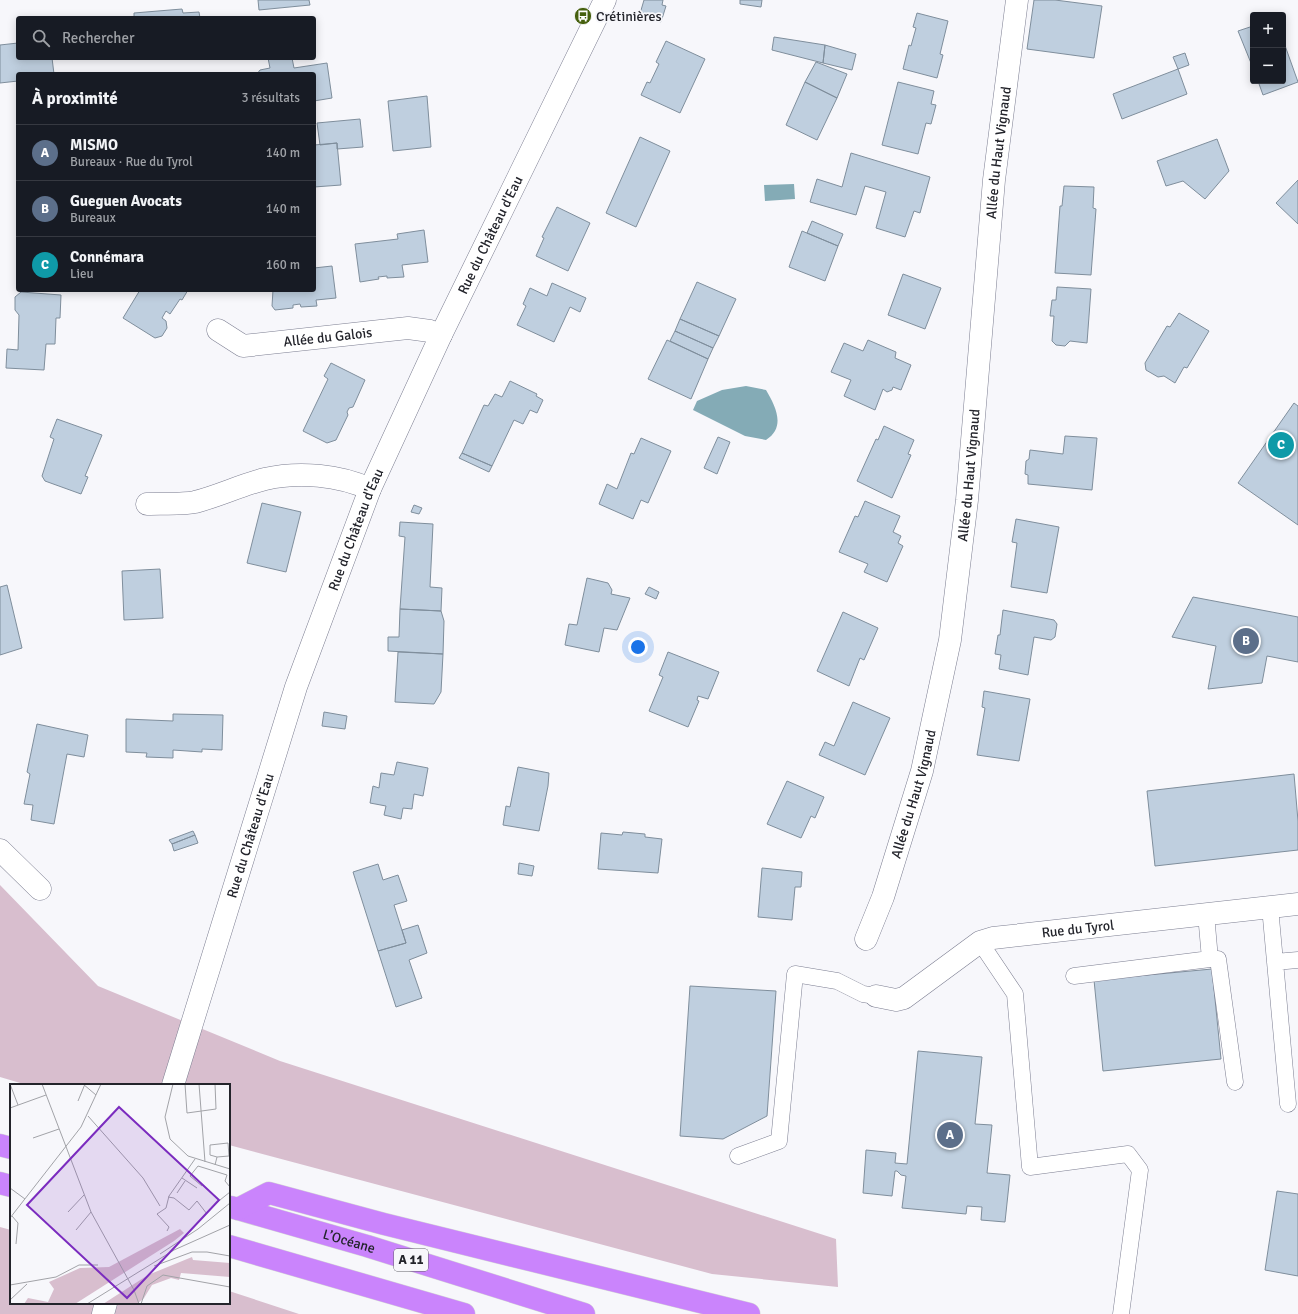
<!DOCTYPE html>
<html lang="fr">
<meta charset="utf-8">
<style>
body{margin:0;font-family:Signika,sans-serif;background:#20242c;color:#f1f3f6}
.controls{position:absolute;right:12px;top:12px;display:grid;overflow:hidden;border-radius:4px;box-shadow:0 2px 10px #0003}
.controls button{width:36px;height:36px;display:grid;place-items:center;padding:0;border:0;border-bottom:1px solid #363941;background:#171b24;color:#f1f3f6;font:20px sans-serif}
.you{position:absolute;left:638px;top:647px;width:14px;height:14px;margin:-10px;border:3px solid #fff;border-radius:50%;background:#1a73e8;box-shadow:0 0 0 6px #1a73e833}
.badge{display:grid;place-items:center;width:26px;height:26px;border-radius:50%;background:#1a73e8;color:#fff;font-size:13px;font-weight:700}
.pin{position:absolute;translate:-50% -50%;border:2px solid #fff;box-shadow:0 1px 4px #0006}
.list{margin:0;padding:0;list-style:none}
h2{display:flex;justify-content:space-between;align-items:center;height:52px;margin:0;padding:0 16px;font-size:17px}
h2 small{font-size:13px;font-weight:400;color:#9ea1a6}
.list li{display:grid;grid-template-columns:26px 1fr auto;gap:12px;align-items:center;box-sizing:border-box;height:56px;padding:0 16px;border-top:1px solid #363941}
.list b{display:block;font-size:15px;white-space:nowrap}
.list p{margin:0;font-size:13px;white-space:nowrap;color:#9ea1a6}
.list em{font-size:13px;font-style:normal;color:#9ea1a6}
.icon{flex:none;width:22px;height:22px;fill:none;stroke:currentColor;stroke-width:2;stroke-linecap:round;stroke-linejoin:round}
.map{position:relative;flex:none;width:1298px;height:1314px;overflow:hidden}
.search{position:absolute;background:#171b24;box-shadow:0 2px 10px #0003;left:16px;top:16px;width:300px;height:44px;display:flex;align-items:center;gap:10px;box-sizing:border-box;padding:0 14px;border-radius:4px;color:#9ea1a6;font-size:15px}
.panel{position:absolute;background:#171b24;box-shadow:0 2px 10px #0003;left:16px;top:72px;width:300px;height:220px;border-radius:4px}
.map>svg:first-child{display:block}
.green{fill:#d8bece}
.water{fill:#84abb6}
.building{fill:#bfcfdf;stroke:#7f8e9c}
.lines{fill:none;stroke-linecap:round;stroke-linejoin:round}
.service-casing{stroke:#7c7e91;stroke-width:17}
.minor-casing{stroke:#7c7e91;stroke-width:23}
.tertiary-casing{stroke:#7c7e91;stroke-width:23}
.motorway-casing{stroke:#d3d3d5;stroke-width:23}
.service{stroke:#fff;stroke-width:16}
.minor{stroke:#fff;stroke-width:22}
.tertiary{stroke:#fff;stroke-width:22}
.motorway{stroke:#ca84fc;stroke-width:22}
.labels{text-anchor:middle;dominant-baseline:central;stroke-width:3.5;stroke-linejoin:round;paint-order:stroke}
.shield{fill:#f7f7fb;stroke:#636369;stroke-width:1}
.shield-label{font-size:13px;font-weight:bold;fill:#23242b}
.poi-label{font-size:14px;fill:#23242b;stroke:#f7f7fb;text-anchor:start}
.street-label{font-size:14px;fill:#23242b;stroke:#f7f7fb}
.inset-road{fill:none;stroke:#a2a3a8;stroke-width:1}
.view{fill:#7b2cbf;fill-opacity:0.15;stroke:#7b2cbf;stroke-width:2}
.inset-edge{fill:none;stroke:#23242b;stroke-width:2}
</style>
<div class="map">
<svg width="1298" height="1314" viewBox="0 0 1298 1314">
<rect width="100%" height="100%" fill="#f7f7fb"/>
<path class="green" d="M0 885 98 986 280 1061 836 1239 838 1287 712 1274 229 1145V1085H27L0 1077Z
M0 1227 11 1230V1303H229V1291L299 1314H0Z"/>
<path class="water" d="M794 184 795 199 765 201 764 185Z
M746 386 766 390C776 407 786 427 766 440L745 436 693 410 697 401 722 390Z"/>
<path class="building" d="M258 0H309L310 5 259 10Z
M644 0H663L662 5 666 6 661 22 639 17Z
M740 0H762L761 7 740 4Z
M1034 0H1055L1102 6 1094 58 1027 49Z
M182 9 183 13 199 12 200 18H134V13Z
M917 13 948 21 940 54 943 55 937 78 903 69 909 45 911 46 916 28 913 27Z
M1253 26V68L1238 31Z
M774 37 825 45 823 63 772 50Z
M1283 40 1298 82 1263 95 1258 81H1283Z
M666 41 705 59 680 113 641 95 647 82 650 83 659 64 656 62Z
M18 43V58H52L54 74H18V81L0 83V45Z
M825 45 856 54 852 70 823 63Z
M1185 53 1189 65 1178 69 1173 57Z
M268 58H292L294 68 327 63 332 98 314 101V74H257L260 70 270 68Z
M816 62 847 74 837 98 805 82Z
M1178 69 1187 94 1122 119 1113 94Z
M805 82 837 98 817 140 786 125Z
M898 82 934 91 931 104 936 105 931 124 926 123 918 154 882 145Z
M427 96 431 147 393 151 388 101Z
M360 119 363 147 337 149V143L320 145 317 123Z
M640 137 670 151 636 227 606 213Z
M1217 139 1229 171 1205 199 1183 181 1166 186 1157 161Z
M337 143 341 185 314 187V145Z
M851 153 930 177 920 213 914 211 905 237 876 228 886 192 865 186 856 215 810 202 817 179 842 187Z
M1298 180V224L1276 203Z
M1064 186 1094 187 1093 208 1096 209 1091 275 1055 273 1060 206H1062Z
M557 207 590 223 568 271 536 256 544 238 542 237Z
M812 221 843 234 838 246 807 233Z
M424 230 428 262 402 265 404 277 387 278V276L378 277 379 279 360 282 355 244 398 239 397 234Z
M802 231 838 246 825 281 789 267Z
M332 266 336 298 316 300 317 306 301 307 300 304 293 305V308L275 310 272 306 273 290H314V268Z
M903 274 941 288 925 329 888 315Z
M697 282 736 299 719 336 680 319Z
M552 283 586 298 580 312 570 307 554 342 517 325 526 306 523 304 530 288 547 296Z
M1057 287 1091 289 1087 343 1070 341 1065 346 1056 345 1052 341 1054 316H1050L1052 300H1056Z
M140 290H188L182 300 180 299 170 314 166 311 162 318 166 321 167 328 162 336 155 338 123 318Z
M21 292 61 295 60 318H56L55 344H46L44 370 6 368 7 349 18 350 19 315 15 310V297Z
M1179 313 1209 331 1187 368 1184 367 1175 383 1164 376 1158 377 1146 370 1145 363 1167 326 1170 327Z
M680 319 719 336 713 348 675 331Z
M675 331 713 348 708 359 670 341Z
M667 340 708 359 691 399 648 379Z
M868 340 896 352 895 358 911 365 901 390 893 387 892 390 887 392 883 389 875 410 844 396 851 380 831 372 844 343 863 351Z
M331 363 365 380 353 407 349 408 347 412 348 415 336 440 327 443 303 431 328 379 324 376Z
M510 381 537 394 536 396 543 400 537 413 530 410 523 424 514 420 492 466 462 453 484 405 488 406 495 394 502 397Z
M1294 403 1298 406V525L1238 483Z
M57 419 102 435 85 476 88 477 81 494 45 481 42 476 54 439 50 437Z
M884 426 914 440 908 454 911 455 892 498 857 481 876 439 878 440Z
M1065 436 1097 438 1092 490 1028 484V475L1025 474 1026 461 1029 459 1030 450 1063 454Z
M718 437 730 442 717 474 704 468Z
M641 438 671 451 648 503 641 500 633 519 599 504 607 484 617 489 631 453 634 454Z
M462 453 492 466 489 472 459 458Z
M865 501 900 516 893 532 901 536 898 543 903 546 887 582 864 572 868 564 839 552 855 516 858 517Z
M262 503 301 512 286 572 247 563Z
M414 505 422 508 419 514 411 512Z
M1016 519 1059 527 1047 593 1011 587 1017 543 1012 542Z
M400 522 433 524 430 587 442 588 441 611 400 609 405 537 399 536Z
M160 569 163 618 124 620 122 571Z
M587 578 608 583 612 590 611 594 630 598 617 630 604 628 599 652 565 645 569 624 577 625Z
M7 585 22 648 0 655V587Z
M649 587 659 592 656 599 645 594Z
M1193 597 1298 617V662L1267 656 1262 683 1208 689 1216 646 1172 637Z
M400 609 441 611 444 621 443 654 388 651V637H399Z
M1003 610 1054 620 1057 624 1055 637 1051 640 1034 637 1028 675 999 669 1001 655 995 654 998 635H1000Z
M843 612 878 628 864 660 860 658 849 686 817 671Z
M398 652 443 654 441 692 434 704 395 702Z
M668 652 719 672 708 699 698 696 697 700 699 701 688 727 649 711 663 677 659 675Z
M984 691 1030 699 1019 761 977 755 985 708 982 707Z
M853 702 890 718 865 775 819 755 825 742 834 746Z
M324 712 347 716 345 729 322 726Z
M173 714 223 715 222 750 202 749V752L173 750V758L146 757 147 753 126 752V719L173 721Z
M37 724 88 735 84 757 67 754 54 824 31 820 33 805 24 804 30 774 27 772Z
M397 762 428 768 423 796 414 794 412 809 403 808 401 819 384 815 386 806 370 803 373 786 379 788 381 773 394 775Z
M518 767 549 773 548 786 539 831 503 825 506 806 510 807Z
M1294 774 1298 821V850L1155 866 1147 791Z
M787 781 824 797 815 818 811 816 801 838 767 824Z
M193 831 195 835 172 844 169 840Z
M623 832 645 834V837L662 839 658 873 598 869 601 833 622 835Z
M195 835 198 843 174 851 172 844Z
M519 863 534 866 532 876 518 874Z
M378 864 383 880 398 875 407 901 394 905 406 943 378 951 353 872Z
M762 868 802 872 801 887H795L792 920 758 917Z
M418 925 427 953 409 960 422 998 396 1007 378 951 406 943 402 930Z
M1212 969 1221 1059 1103 1071 1094 980Z
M690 986 776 991 767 1116 723 1139 680 1136Z
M918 1051 982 1057 975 1124 992 1125 987 1173 1010 1175 1005 1222 981 1220 982 1207 967 1206 966 1214 902 1208 906 1176 901 1175 897 1171H895L892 1196 863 1193 866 1150 896 1153 895 1163 907 1164Z
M1277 1191 1298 1194V1276L1265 1270Z"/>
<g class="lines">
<defs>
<path id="service" d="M1270 907 1288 1104
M1206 914 1210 959H1218L1235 1082
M980 942 1015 994 1030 1167 1128 1154 1140 1170 1121 1314
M1275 962 1298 960
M1074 976 1210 959
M738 1156 779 1141 795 974 837 981 863 994 876 996"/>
<g id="minor">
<path id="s1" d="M218 330 243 346 408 328 430 331 441 335"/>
<path d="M147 504C162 503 181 505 195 502 219 496 241 485 265 479 299 471 339 475 370 489"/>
<path d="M0 850 40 889"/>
<path id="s2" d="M866 939 883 897 922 771 950 640 967 500 994 180 1017 0"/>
<path id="s3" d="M876 996 896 1000 904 998 980 942 993 938 1298 904"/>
</g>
<g id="tertiary">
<path id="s4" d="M173 1085 296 687 370 489 441 335 605 0"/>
<path d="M103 1314 106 1303"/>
</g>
<g id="motorway">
<path d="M0 1145 11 1148"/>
<path d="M0 1183 11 1186"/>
<path id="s5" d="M231 1207 367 1246 584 1314"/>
<path d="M238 1209 269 1193 384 1224 749 1314"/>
<path d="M229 1246 464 1314"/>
</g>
</defs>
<use href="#service" class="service-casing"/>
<use href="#minor" class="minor-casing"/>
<use href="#tertiary" class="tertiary-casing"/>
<use href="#motorway" class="motorway-casing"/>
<use href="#service" class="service"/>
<use href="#minor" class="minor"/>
<use href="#tertiary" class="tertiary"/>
<use href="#motorway" class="motorway"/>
</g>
<defs>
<symbol id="bus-disc" viewBox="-11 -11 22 22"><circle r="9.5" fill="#46600e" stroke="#f7f7fb"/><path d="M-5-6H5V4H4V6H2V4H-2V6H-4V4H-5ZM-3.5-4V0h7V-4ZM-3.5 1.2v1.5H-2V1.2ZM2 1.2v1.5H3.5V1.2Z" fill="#fff"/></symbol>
</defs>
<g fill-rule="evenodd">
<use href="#bus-disc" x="573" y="6" width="20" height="20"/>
</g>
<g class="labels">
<rect class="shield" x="394" y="1249" width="34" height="22" rx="3"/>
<g class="shield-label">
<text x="411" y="1260">A 11</text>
</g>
<g class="poi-label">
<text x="596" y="16">Crétinières</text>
</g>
<g class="street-label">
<text stroke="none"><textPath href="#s2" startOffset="801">Allée du Haut Vignaud</textPath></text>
<text stroke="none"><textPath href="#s4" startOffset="909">Rue du Château d'Eau</textPath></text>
<text stroke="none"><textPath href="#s1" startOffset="115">Allée du Galois</textPath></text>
<text stroke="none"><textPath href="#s2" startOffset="477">Allée du Haut Vignaud</textPath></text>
<text stroke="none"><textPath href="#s4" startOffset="585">Rue du Château d'Eau</textPath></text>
<text stroke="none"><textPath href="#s2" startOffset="153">Allée du Haut Vignaud</textPath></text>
<text stroke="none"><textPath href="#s4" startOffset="261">Rue du Château d'Eau</textPath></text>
<text stroke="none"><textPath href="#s3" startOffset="222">Rue du Tyrol</textPath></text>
<text stroke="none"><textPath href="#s5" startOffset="123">L’Océane</textPath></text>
</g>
</g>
<g transform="translate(10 1084)">
<rect width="220" height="220" fill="#f7f7fb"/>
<path d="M170 145 174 149 164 157 65 220H14L18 214 38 218 44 205 39 198 70 184 99 183ZM182 173 183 176 220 179V193L171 189 169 196 161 194 142 201 134 214 127 220H93L138 191Z" fill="#d8bece"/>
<path class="inset-road" d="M0 0 8 21M32 0 81 128 124 206 129 220M73 0 86 11M163 0 155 33 160 55 178 72 220 85M175 0 177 29 206 25 205 0M189 0 195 78M68 17 75 0M0 24 36 11M78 32 133 94 150 122M23 54 49 45M205 81 207 73 219 72 218 59 200 61V71L207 73M180 92 188 82 217 91 215 97 220 103M180 92 192 102M172 94 187 104M0 104 15 115M167 109 175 97M158 113 164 114 179 126 187 117 197 130M205 120 220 108M58 128 74 111M2 132 8 139 6 160M0 134 71 43 91 0M66 146 81 128M157 147 159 143 147 130 156 124 159 112 185 75M150 170 188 145 220 119M144 182 182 168H197L220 172M0 201 46 193 69 181H88M0 216 17 200M77 220 164 166 220 141M131 220 137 202 153 191 220 203"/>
<path class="view" d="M109 23 209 116 117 214 17 121Z"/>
<rect width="220" height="220" class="inset-edge"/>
</g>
</svg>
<div class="controls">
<button>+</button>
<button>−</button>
</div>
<div class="you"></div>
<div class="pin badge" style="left:950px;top:1135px;background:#5c6f8a">A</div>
<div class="pin badge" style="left:1246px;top:641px;background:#5c6f8a">B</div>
<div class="pin badge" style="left:1281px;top:445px;background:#0f9aa8">C</div>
<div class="search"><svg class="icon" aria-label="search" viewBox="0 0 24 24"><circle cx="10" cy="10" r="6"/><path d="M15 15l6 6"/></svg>Rechercher</div>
<section class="panel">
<h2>À proximité<small>3 résultats</small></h2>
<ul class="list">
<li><span class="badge" style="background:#5c6f8a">A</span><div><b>MISMO</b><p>Bureaux · Rue du Tyrol</p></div><em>140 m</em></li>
<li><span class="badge" style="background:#5c6f8a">B</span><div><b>Gueguen Avocats</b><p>Bureaux</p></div><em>140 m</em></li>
<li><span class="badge" style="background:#0f9aa8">C</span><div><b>Connémara</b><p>Lieu</p></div><em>160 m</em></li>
</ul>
</section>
</div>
